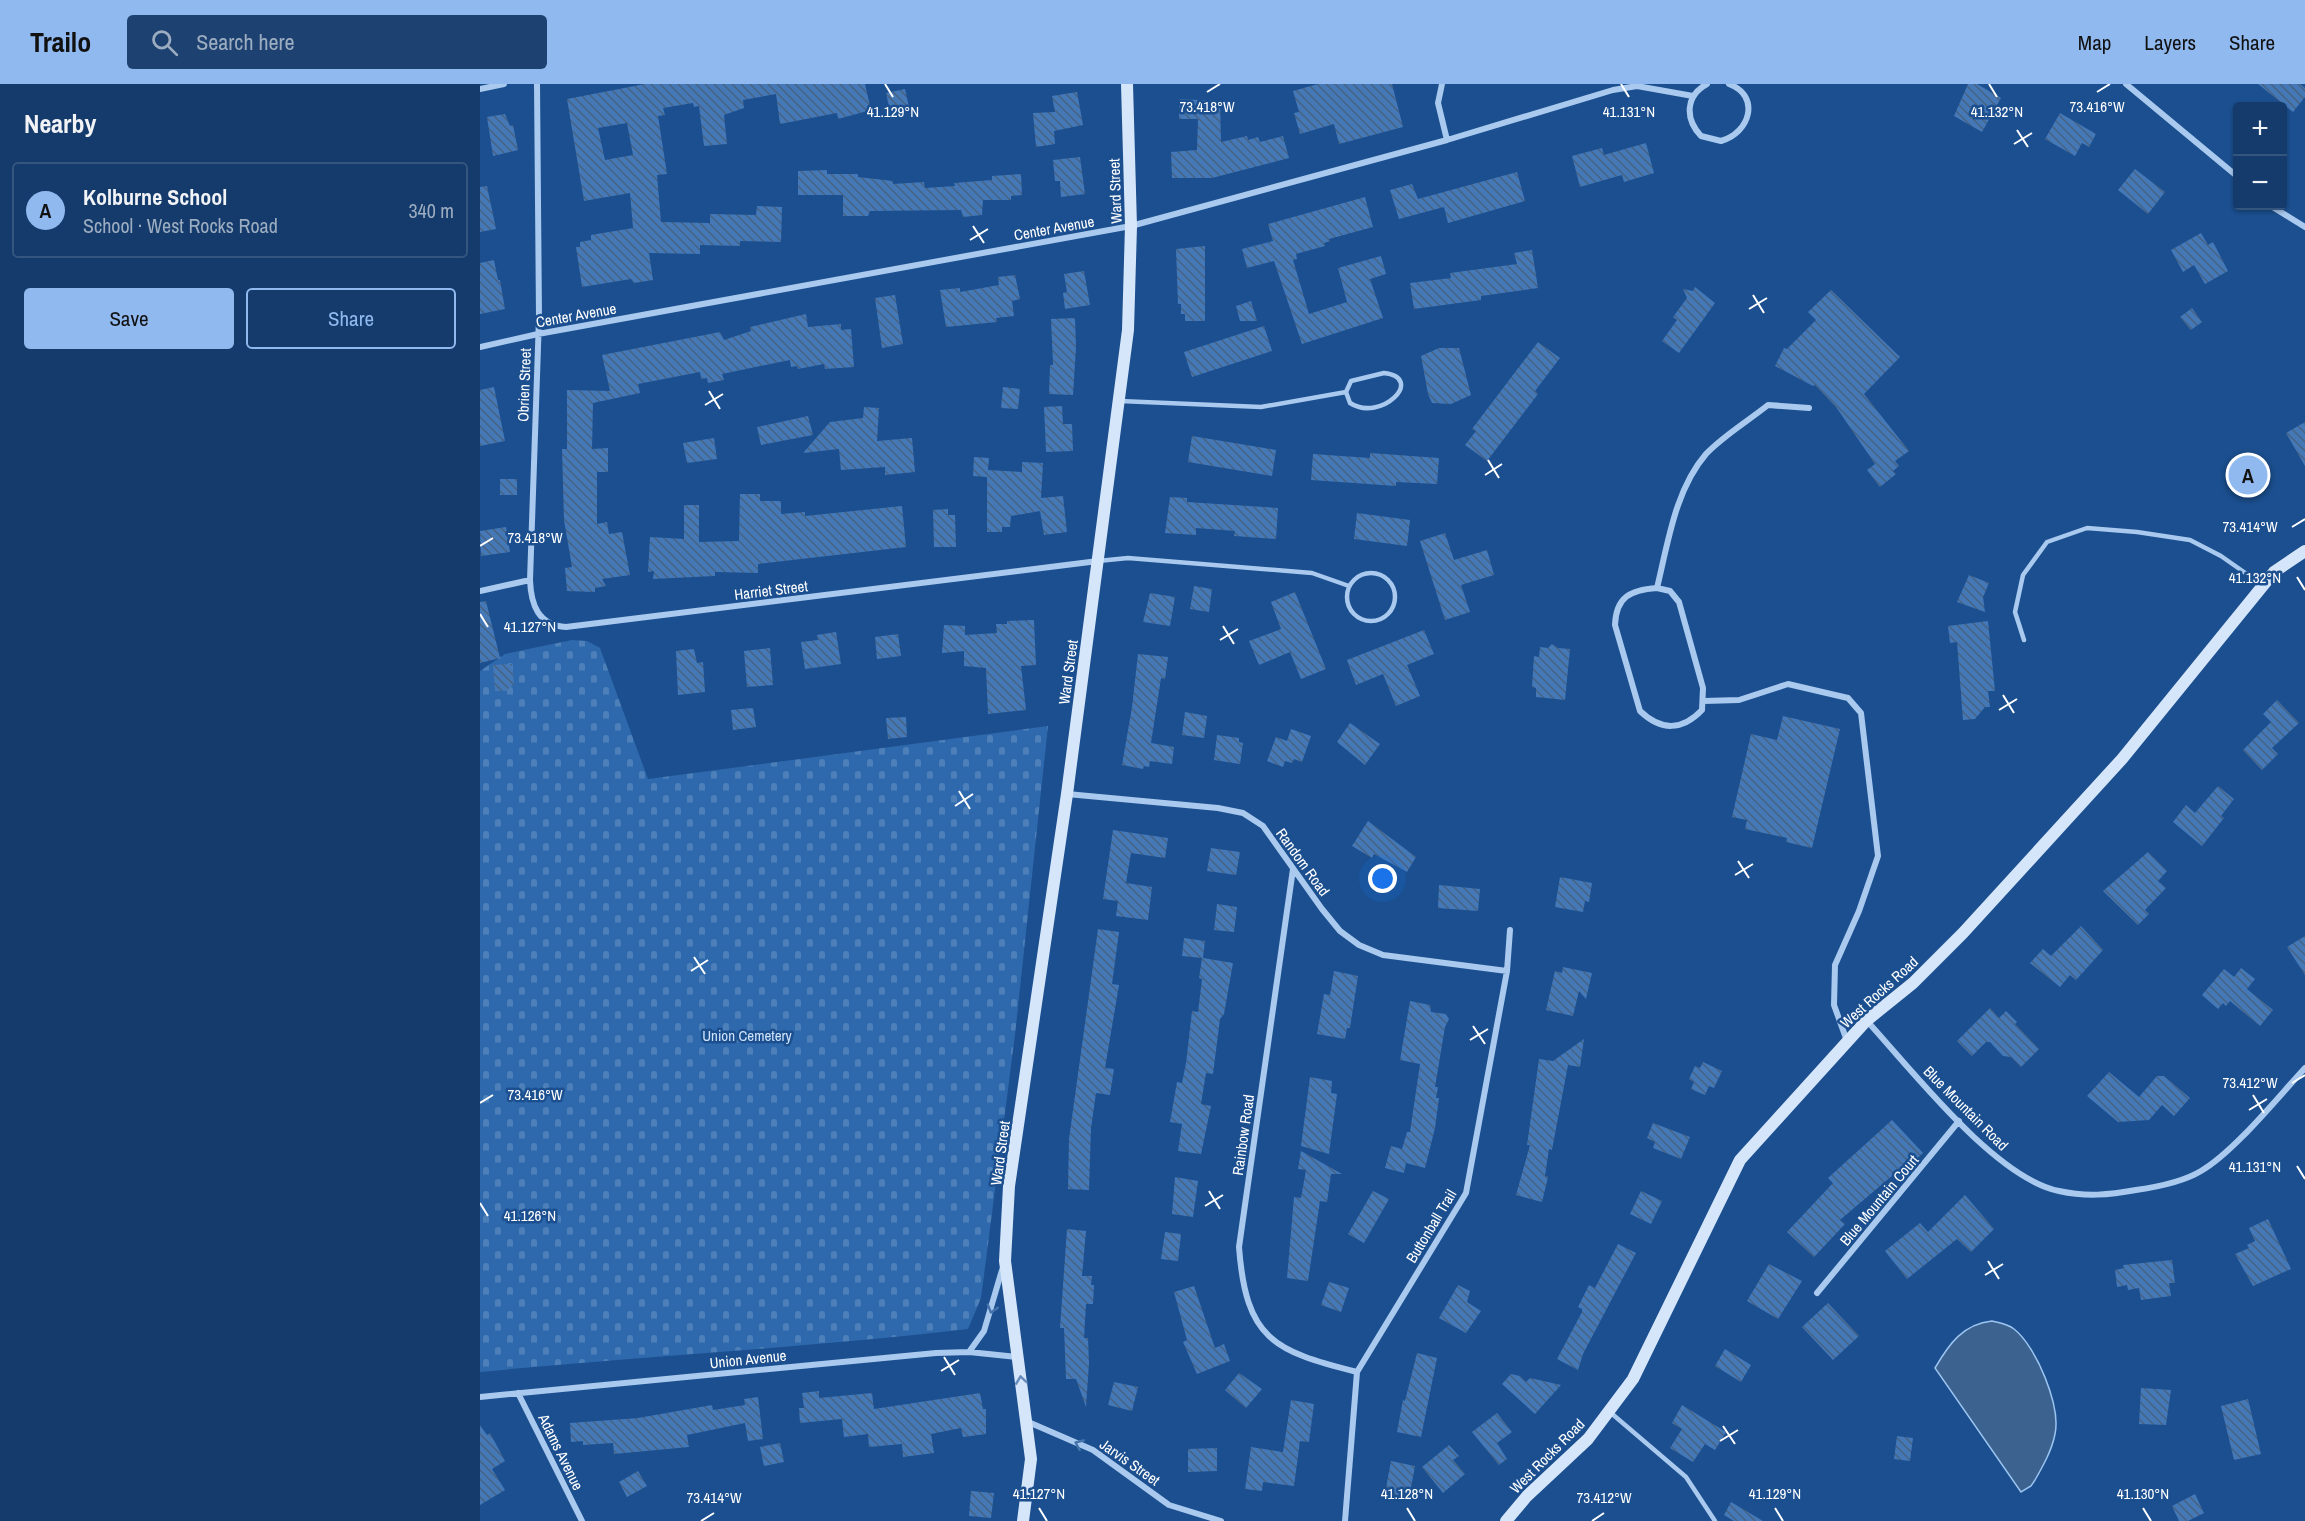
<!DOCTYPE html>
<meta charset="utf-8">
<style>
body{margin:0;font-family:"Archivo Narrow",sans-serif;background:#1d4271;color:#f1f3f6}
.controls{position:absolute;right:18px;top:18px;display:grid;overflow:hidden;border-radius:6px;box-shadow:0 2px 4px #0004}
.controls button{width:54px;height:54px;display:grid;place-items:center;padding:0;border:0;border-bottom:2px solid #33557e;background:#143b6b;color:#f1f3f6;font:30px sans-serif}
.you{position:absolute;left:903px;top:795px;width:21px;height:21px;margin:-15px;border:4px solid #fff;border-radius:50%;background:#1a73e8;box-shadow:0 0 0 9px #1a73e833}
.badge{display:grid;place-items:center;width:39px;height:39px;border-radius:50%;background:#90b9f0;color:#111;font-size:20px;font-weight:700}
.pin{position:absolute;translate:-50% -50%;border:3px solid #fff;box-shadow:0 2px 6px #0006}
.list{margin:0;padding:0;list-style:none}
h2{display:flex;justify-content:space-between;align-items:center;height:78px;margin:0;padding:0 24px;font-size:26px}
h2 small{font-size:20px;font-weight:400;color:#9dadc1}
.list li{display:grid;grid-template-columns:39px 1fr auto;gap:18px;align-items:center;box-sizing:border-box;height:96px;margin:0 12px 12px;padding:0 12px;border:2px solid #33557e;border-radius:6px}
.list b{display:block;font-size:22px;white-space:nowrap}
.list p{margin:0;font-size:20px;white-space:nowrap;color:#9dadc1}
.list em{font-size:20px;font-style:normal;color:#9dadc1}
.actions{display:flex;gap:12px;padding:18px 24px}
.actions a{flex:1;padding:14px 0;border:2px solid #90b9f0;border-radius:6px;text-align:center;font-size:21px;color:#90b9f0}
.actions .main{background:#90b9f0;color:#111}
.icon{flex:none;width:33px;height:33px;fill:none;stroke:currentColor;stroke-width:2;stroke-linecap:round;stroke-linejoin:round}
.map{position:relative;flex:none;width:1825px;height:1437px;overflow:hidden}
header{display:flex;align-items:center;gap:36px;box-sizing:border-box;height:84px;padding:0 30px;background:#90b9f0;color:#111}
header strong{font-size:28px}
nav{display:flex;gap:33px;margin-inline-start:auto;font-size:21px}
.search{width:420px;height:54px;background:#1d4271;display:flex;align-items:center;gap:15px;box-sizing:border-box;padding:0 21px;border-radius:6px;color:#9dadc1;font-size:22px}
main{display:flex}
aside{flex:1;background:#143b6b}
.map>svg:first-child{display:block}
.cemetery{fill:url(#cemetery-stones)}
.water{fill:#3c6290;stroke:#9cc4f0;stroke-width:1.5}
.building{fill:url(#building-back-hatch);fill-rule:evenodd}
.lines{fill:none;stroke-linecap:round;stroke-linejoin:round}
.lane{stroke:#a9c9ee;stroke-width:4.5}
.street{stroke:#a9c9ee;stroke-width:6}
.secondary{stroke:#d6e6fa;stroke-width:12}
.oneway{stroke:#4674ac}
.oneway2{stroke:#668bba}
.ticks{fill:none;stroke:#fff;stroke-width:2}
.labels{text-anchor:middle;dominant-baseline:central;stroke-width:5;stroke-linejoin:round;paint-order:stroke}
.street-label{font-size:15px;fill:#fff;stroke:#1b4f8f}
.park-label{font-size:15px;fill:#cfe3fa;stroke:#1b4f8f}
.ticks-label{font-size:15px;text-anchor:middle;fill:#fff;stroke:#1b4f8f;stroke-width:5;stroke-linejoin:round;paint-order:stroke}
</style>
<header>
<strong>Trailo</strong>
<div class="search"><svg class="icon" aria-label="search" viewBox="0 0 24 24"><circle cx="10" cy="10" r="6"/><path d="M15 15l6 6"/></svg>Search here</div>
<nav><a>Map</a><a>Layers</a><a>Share</a></nav>
</header>
<main>
<aside>
<h2>Nearby<small></small></h2>
<ul class="list">
<li><span class="badge">A</span><div><b>Kolburne School</b><p>School · West Rocks Road</p></div><em>340 m</em></li>
</ul>
<div class="actions"><a class="main">Save</a><a>Share</a></div>
</aside>
<div class="map">
<svg width="1825" height="1437" viewBox="0 0 1825 1437">
<defs>
<pattern id="cemetery-stones" width="16" height="16" patternUnits="userSpaceOnUse" patternTransform="scale(1.5)"><rect width="16" height="16" fill="#2e69ad"/><path d="M2 7V4a2 2 0 0 1 4 0v3zM10 15v-3a2 2 0 0 1 4 0v3z" fill="#4d80b9"/></pattern>
<pattern id="building-back-hatch" width="6" height="6" patternUnits="userSpaceOnUse" patternTransform="scale(1.5)"><rect width="6" height="6" fill="#4478b7"/><path d="M-1 5l2 2M0 0l6 6M5-1l2 2" fill="none" stroke="#486282"/></pattern>
</defs>
<rect width="100%" height="100%" fill="#1b4f8f"/>
<path class="cemetery" d="M92 556 107 557 120 564 168 695 568 642 535 951 501 1214 488 1245C326 1264 163 1272 0 1288V587L25 570Z"/>
<path class="water" d="M1512 1237C1520 1239 1528 1240 1534 1245 1556 1262 1581 1322 1575 1350 1572 1366 1563 1382 1555 1396L1551 1402 1541 1408 1455 1284C1469 1260 1483 1240 1512 1237Z"/>
<path class="building" d="M165 0H385L391 26 358 35 357 29 300 40 296 10 263 16 264 24 244 31 247 60 224 62 219 22 214 23 213 19 183 24 185 31 178 32 187 90 177 91 181 138 230 139V130L276 131 277 122 302 123 301 158 260 157V162L220 161V170L169 169 173 196 154 199 151 195 102 203 96 163H100V158L111 156V151L153 144 150 109 104 117 87 15ZM147 39 153 71 125 76 118 44Z
M838 0H912L923 43 859 60 854 40 820 50 814 29 819 28 813 7Z
M1488 0H1497L1521 14 1502 48 1474 32Z
M1778 0H1820L1825 4V13L1813 28Z
M425 5 429 23 410 27 406 9Z
M597 8 603 41 574 47 575 60 556 63 553 29 575 28 572 12Z
M699 15 740 17 741 58 767 52 768 56 778 53 780 58 803 52 809 74 732 94H692L691 68 717 66 718 35H699Z
M1580 29 1616 50 1609 63 1602 59 1595 72 1565 55Z
M25 30 30 42 33 41 38 66 13 72 7 33Z
M1166 59 1174 89 1144 98 1142 91 1100 103 1092 72 1122 64 1124 71Z
M600 73 605 110 581 113 580 97H575L573 76Z
M1655 85 1685 108 1668 130 1638 106Z
M347 86V90H378V93L413 97V100L444 98 445 104 475 102 474 99 512 96V92L541 90 542 111 531 112V116H503L502 131 483 133 481 126 390 127 388 132H363V111H318V87Z
M1037 88 1045 117 968 139 964 123 919 135 910 106 932 100 938 115Z
M7 102 16 145 0 148V103Z
M885 113 893 143 849 155 850 157 844 159 845 162 816 170 817 175 813 176 829 230 867 218 858 184 901 172 906 190 890 195 903 234 822 260 794 177 767 184 762 165 793 157 788 140Z
M1721 149 1728 161 1733 158 1748 187 1725 200 1714 181 1703 188 1691 166Z
M725 162V237H705V230H701V220H698L696 165Z
M1052 166 1058 204 1001 212V216L934 225 930 199 971 194 970 189 1037 180 1034 169Z
M14 176 18 196H20L25 225 0 230V179Z
M604 187 610 221 585 225 583 209 587 208 584 190Z
M535 191 540 215 532 217 534 232 516 234 517 238 466 243 460 206 480 204V208L519 201 518 193Z
M1215 203 1235 219 1199 269 1182 257 1197 236 1193 233 1207 214 1203 205 1213 207Z
M1351 206 1420 273 1384 310 1429 367 1415 377 1419 382 1413 387 1416 390 1400 403 1387 386 1395 380 1356 323 1335 301 1333 302 1295 282 1304 264 1307 265 1336 236 1328 228Z
M415 211 423 260 402 264 395 214Z
M771 217 777 237H760L756 222Z
M1712 224 1722 238 1711 246 1700 233Z
M326 230 328 243 361 240V246L371 245 374 283 345 285 344 280 318 285 317 282 311 283 310 276 242 290 244 296 228 299 227 294 221 295 220 288 158 300 160 309 113 319 112 365 128 364V388H117V440L127 438 129 450 142 448 150 491 122 495 126 502 115 504V508L87 507 85 484 92 483 84 436 82 365H87V306L130 307 122 271 240 248 244 256 271 247 270 243Z
M595 234 596 263 593 311 569 310 570 281H573L571 235Z
M784 242 792 267 712 293 704 268Z
M1058 258 1080 274 1055 307 1058 310 1007 377 985 361 996 347 992 345Z
M959 264H979L991 311 971 320 952 319 948 310 941 272Z
M14 303 25 357 0 362V306Z
M523 303 540 305 538 325 521 324Z
M582 322 583 340H592L593 367 566 368 564 323Z
M384 323 399 324 397 357 432 354 435 388 405 391V383L361 386 359 365 323 369 350 338 383 334Z
M328 332 333 351 281 361 277 343Z
M1825 338V382L1806 349Z
M712 352 796 366 792 392 708 378Z
M234 354 237 375 207 379 203 359Z
M890 369 959 374 957 400 916 398V402L831 396 833 370 890 374Z
M494 373 509 374 508 386 542 388V378L563 379 561 414 583 412 587 448 564 451 560 427 531 432 530 443H522V448H507V393L493 392Z
M20 395H37V411H20Z
M260 410H280V417H301V430L325 428V432L422 422 426 463 278 480V489L235 488V492L173 495 174 487 168 488 170 453 204 455V421H219V458L259 457Z
M690 413 707 414V418L798 424 796 455 754 452 755 447 716 444V451L685 449Z
M468 425V431H475L476 463H454L453 426Z
M877 429 930 436 927 462 874 455Z
M26 443 30 468 1 472 0 447Z
M965 449 974 476 1007 466 1014 491 981 501 990 528 965 536 940 457Z
M1489 491 1509 499 1503 513 1505 528 1477 518Z
M714 502 732 505 729 528 710 525Z
M815 508 846 585 821 595 810 568 779 581 769 557 801 545 791 518Z
M670 509 695 513 690 542 663 538Z
M6 517 20 574 0 579V518Z
M554 536 556 581 541 582 546 626 508 630 506 584 484 582V567L462 569 464 541 485 542V551L517 549 516 540H527V537Z
M1508 537 1515 607H1508L1510 623H1505L1495 635 1483 636 1477 558 1470 559 1468 542Z
M944 546 954 570 927 581 940 612 916 622 903 590 876 601 867 576Z
M356 548 361 580 325 585 321 558 338 556 337 551Z
M418 550 421 572 397 575 395 553Z
M1072 560 1078 564 1090 565 1085 616 1056 613V604L1052 603 1054 572 1059 573 1060 563 1068 564Z
M290 564 293 601 267 603 264 567Z
M214 565 217 579 223 578 225 608 198 611 196 567Z
M658 570 688 573 685 595 681 594 671 659 694 663 692 680 670 677 669 683 664 682 663 685 642 681 652 623Z
M32 580 34 600 26 607H15L13 581Z
M1797 616 1819 639 1792 664 1798 670 1782 686 1763 666 1791 638 1783 630Z
M273 624 276 643 253 646 251 626Z
M705 628 727 632 724 654 702 651Z
M1303 632 1360 645 1332 764 1306 758 1307 754 1265 745 1267 736 1252 733 1271 650 1297 656Z
M426 633 427 653 408 655 406 634Z
M870 639 900 660 885 681 857 658Z
M811 645 831 652 822 678 814 675 812 679 805 677 803 683 787 677 796 653 807 657Z
M737 651 759 654V658L763 659 760 680 734 676Z
M1738 702 1754 715 1741 732 1744 734 1722 762 1693 738 1706 721 1715 729Z
M888 737 936 773 927 788 894 770 892 774 872 762Z
M633 746 688 754 685 774 651 769 646 799 672 803 668 836 636 832 638 817 623 815Z
M731 764 760 768 756 791 727 787Z
M1668 768 1687 787 1678 797 1686 804 1665 826 1669 830 1658 841 1623 807Z
M1080 793 1112 799 1109 818 1105 817 1103 828 1075 823Z
M959 801 1000 805 998 827 958 824Z
M737 820 757 823 754 848 734 846Z
M1601 842 1623 866 1596 896 1590 891 1580 903 1550 879 1563 865 1571 872Z
M618 845 639 848 632 900 639 901 625 984 634 985 630 1011 616 1009 611 1044 609 1106 588 1105 589 1055Z
M1825 852V891L1807 863Z
M704 854 725 857 723 874 753 879 744 930 740 935 733 990 726 989 721 1020 731 1022 721 1070 698 1067 702 1040 690 1038 697 998 702 999 706 979 712 927 718 928 722 895 719 894 722 874 702 872Z
M1083 883 1112 889 1106 915 1099 907 1093 932 1066 926 1075 887 1082 889Z
M1761 884 1775 895 1767 905 1793 926 1780 942 1750 917 1746 922 1743 919 1738 925 1722 911 1744 885 1754 893Z
M854 887 878 892 870 944H867L865 955 837 950 844 910 850 911Z
M930 917 950 921 951 928 966 930 969 935 965 943 955 1003H958L956 1014H959L955 1044 945 1084 926 1079 924 1089 905 1084 911 1062 922 1065 927 1048H930L940 980 920 976Z
M1510 924 1519 934 1526 927 1537 938 1535 940 1559 965 1541 983 1531 973 1523 972 1510 958H1506L1492 972 1477 957Z
M1104 955 1100 983 1088 981 1072 1066 1069 1065 1065 1092 1068 1093 1062 1118 1036 1111 1050 1061H1047L1059 975 1073 977Z
M1223 978 1242 987 1234 1004 1229 1002 1225 1011 1211 1005 1214 998 1209 995 1215 982 1220 984Z
M1629 988 1659 1013 1677 992H1684L1710 1014 1694 1032 1682 1021 1669 1036 1638 1038 1607 1012Z
M830 993 852 997 851 1009 857 1010 849 1070 821 1062Z
M1412 1036 1443 1069 1416 1095 1413 1091 1360 1136 1365 1140 1334 1173 1307 1148 1353 1099 1348 1094Z
M1173 1039 1210 1053 1201 1075 1173 1064 1175 1058 1167 1054Z
M821 1067 862 1090H851L847 1118 840 1117 828 1197 807 1194 814 1113 821 1114 826 1086 818 1085Z
M695 1093 718 1097 713 1133 692 1130Z
M893 1107 909 1115 884 1159 868 1150Z
M1161 1107 1182 1117 1171 1140 1150 1130Z
M1485 1111 1514 1145 1491 1168 1477 1155 1427 1195 1405 1167 1440 1139 1448 1148Z
M1788 1135 1811 1185 1773 1202 1755 1170 1769 1164 1767 1161 1775 1157 1769 1144Z
M587 1145 606 1147 602 1192H612L611 1201H614L613 1220H606L604 1254H608L609 1279 606 1323 596 1295H586L584 1244H580Z
M685 1148 701 1150 698 1177 681 1175Z
M1138 1160 1156 1169 1103 1270 1098 1286 1077 1275 1102 1228V1225L1098 1223 1109 1201 1115 1204Z
M1692 1176 1695 1199H1689L1691 1212 1661 1216 1659 1204 1648 1206 1647 1201 1637 1203 1635 1186 1644 1184 1643 1181Z
M1289 1180 1322 1197 1298 1235 1267 1217Z
M849 1198 869 1204 861 1228 841 1221Z
M978 1201 990 1207 987 1218 1001 1227 986 1249 959 1234Z
M714 1202 735 1264 744 1260 750 1277 717 1290 703 1258 707 1256 694 1208Z
M1348 1219 1379 1252 1353 1276 1322 1243Z
M1245 1265 1271 1281 1261 1298 1235 1282Z
M937 1269 957 1274 941 1353 917 1348 923 1316 925 1317Z
M759 1289 782 1305 766 1324 745 1306Z
M1031 1290 1040 1292 1046 1298 1050 1294 1081 1301 1055 1330 1022 1300Z
M634 1298 658 1303 652 1327 628 1321Z
M1661 1304 1691 1306 1686 1341 1659 1340Z
M339 1307V1314L392 1309 394 1325 500 1309 503 1325H506V1350L483 1353 481 1344 451 1350 454 1369 423 1373 422 1360 389 1363 388 1350 364 1353 362 1335 320 1339 319 1324H324L322 1309Z
M278 1313 283 1355 268 1357 265 1339 207 1351 209 1363 134 1370 133 1359 103 1361V1357L91 1358 90 1339 158 1334 232 1321 233 1326 265 1321 264 1315Z
M1768 1315 1781 1370 1754 1376 1741 1322Z
M811 1316 834 1320 829 1358 820 1357 814 1402 783 1398 782 1407 765 1405 771 1363 803 1368Z
M1202 1321 1246 1348 1235 1366 1225 1360 1213 1378 1190 1364 1202 1345 1192 1339Z
M1017 1329 1032 1348 1017 1359 1027 1375 1019 1381 992 1348Z
M0 1341 7 1351 10 1349 25 1377 12 1385 25 1406 0 1421Z
M1417 1352 1433 1354 1430 1377 1414 1375Z
M300 1359 304 1378 284 1382 280 1363Z
M969 1361 979 1372 973 1376 985 1390 963 1409 942 1383Z
M737 1364V1387L708 1388V1365Z
M911 1377 935 1382 929 1414 905 1409Z
M158 1387 167 1402 147 1413 139 1398Z
M491 1407 514 1409 511 1434 489 1432Z
M1715 1410 1724 1429 1708 1437H1699L1692 1422Z
M1251 1418 1283 1437H1254L1244 1431Z"/>
<g class="lines">
<path class="lane" d="M904 289C946 294 901 339 870 319L866 308 871 297Z
M640 317 781 323 866 308
M618 477 648 474 832 489 869 502
M867 513a24 24 0 1 1 48 0a24 24 0 1 1-48 0Z
M1544 556 1535 528 1543 491 1567 458 1607 444 1657 448 1710 456 1741 472 1781 500
M1131 1329 1206 1393 1235 1437"/>
<path class="street" d="M57 0 59 234 50 496C51 521 58 541 86 543L618 477
M962 0 958 19 967 56
M1227 0C1205 12 1205 35 1221 52L1241 57C1270 49 1281 12 1249 0
M1646 0 1758 93
M0 5 24 0
M1791 122 1825 143
M0 263 58 250 651 142 967 56 1133 6 1157 2 1213 12
M1177 504 1190 507 1199 518 1223 604 1222 626C1202 647 1181 647 1160 627L1135 541C1136 513 1150 506 1177 504Z
M1177 504C1188 459 1195 406 1226 370 1243 352 1268 337 1288 321L1329 324
M0 507 50 496
M1224 617 1259 616 1308 600 1368 614 1381 629 1398 772 1379 827 1355 881 1354 921 1367 957
M587 710 738 724 763 729 783 742 842 825 860 847 879 861 903 871 1027 887
M813 785 759 1163C766 1255 793 1267 877 1288
M1387 937C1432 986 1515 1094 1579 1107 1606 1113 1629 1111 1656 1106 1677 1103 1703 1098 1721 1087 1754 1068 1798 1013 1825 984
M1337 1209 1479 1037
M489 1268 504 1247 522 1186
M38 1309 102 1437
M0 1313 456 1269 489 1268 537 1273
M546 1337 613 1366 689 1421 741 1437
M865 1437 877 1288 986 1109 1027 887 1030 846"/>
<path class="secondary" d="M543 1437 551 1375 525 1177 529 1102 587 710 648 246 651 142 647 0
M1026 1437 1047 1412 1108 1355 1153 1295 1260 1076 1386 937 1433 899 1483 849 1642 675 1794 488 1825 467"/>
</g>
<defs><path id="oneway-chevron" d="M-2-3.5L2.5 0L-2 3.5" fill="none" stroke-width="1.6" stroke-linecap="round" stroke-linejoin="round" transform="scale(1.5)"/></defs>
<g class="oneway">
<use href="#oneway-chevron" transform="translate(512 1225) rotate(107)"/>
<use href="#oneway-chevron" transform="translate(599 1360) rotate(-157)"/>
</g>
<use class="oneway2" href="#oneway-chevron" transform="translate(541 1296) rotate(-98)"/>
<path class="ticks" d="M405 0 413 13M1141 0 1149 13M1509 0 1517 13M727 8 740 0M1617 8 1630 0M1537 46 1548 63M1534 60 1552 49M493 142 504 159M490 156 508 145M1273 211 1284 229M1269 225 1287 214M229 307 240 325M225 321 243 310M1008 376 1019 394M1005 391 1022 380M1812 443 1825 435M0 462 13 454M1817 493 1825 506M0 530 8 543M743 542 754 560M740 556 758 545M1523 611 1534 629M1519 626 1537 615M479 707 490 725M475 722 493 710M1258 777 1269 794M1255 791 1273 780M214 873 225 890M211 887 228 876M993 942 1005 960M990 956 1008 945M1812 999 1825 991M1773 1011 1784 1029M0 1019 13 1011M1769 1026 1787 1015M1817 1082 1825 1095M729 1107 740 1125M0 1119 8 1132M725 1122 743 1111M1508 1177 1519 1195M1505 1191 1523 1180M464 1273 475 1291M461 1287 479 1276M1243 1342 1255 1360M1240 1357 1258 1346M559 1424 567 1437M927 1424 935 1437M1295 1424 1303 1437M1663 1424 1671 1437M221 1437 234 1429M1112 1437 1124 1429"/>
<g class="labels">
<g class="street-label">
<text transform="translate(635 107) rotate(-92)">Ward Street</text>
<text transform="translate(574 144) rotate(-10)">Center Avenue</text>
<text transform="translate(96 231) rotate(-10)">Center Avenue</text>
<text transform="translate(44 301) rotate(-88)">Obrien Street</text>
<text transform="translate(291 506) rotate(-7)">Harriet Street</text>
<text transform="translate(588 588) rotate(-82)">Ward Street</text>
<text transform="translate(823 778) rotate(54)">Random Road</text>
<text transform="translate(1399 908) rotate(-42)">West Rocks Road</text>
<text transform="translate(1486 1024) rotate(45)">Blue Mountain Road</text>
<text transform="translate(763 1051) rotate(-82)">Rainbow Road</text>
<text transform="translate(520 1069) rotate(-82)">Ward Street</text>
<text transform="translate(1399 1116) rotate(-50)">Blue Mountain Court</text>
<text transform="translate(951 1142) rotate(-59)">Buttonball Trail</text>
<text transform="translate(268 1275) rotate(-6)">Union Avenue</text>
<text transform="translate(81 1368) rotate(64)">Adams Avenue</text>
<text transform="translate(1067 1372) rotate(-45)">West Rocks Road</text>
<text transform="translate(650 1378) rotate(35)">Jarvis Street</text>
</g>
<g class="park-label">
<text x="267" y="951">Union Cemetery</text>
</g>
</g>
<g class="ticks-label">
<text x="1617" y="28">73.416°W</text>
<text x="727" y="28">73.418°W</text>
<text x="413" y="33">41.129°N</text>
<text x="1149" y="33">41.131°N</text>
<text x="1517" y="33">41.132°N</text>
<text x="1770" y="448">73.414°W</text>
<text x="55" y="459">73.418°W</text>
<text x="1775" y="499">41.132°N</text>
<text x="50" y="548">41.127°N</text>
<text x="1770" y="1004">73.412°W</text>
<text x="55" y="1016">73.416°W</text>
<text x="1775" y="1088">41.131°N</text>
<text x="50" y="1137">41.126°N</text>
<text x="559" y="1415">41.127°N</text>
<text x="927" y="1415">41.128°N</text>
<text x="1295" y="1415">41.129°N</text>
<text x="1663" y="1415">41.130°N</text>
<text x="234" y="1419">73.414°W</text>
<text x="1124" y="1419">73.412°W</text>
</g>
</svg>
<div class="controls">
<button>+</button>
<button>−</button>
</div>
<div class="you"></div>
<div class="pin badge" style="left:1768px;top:391px">A</div>
</div>
</main>
